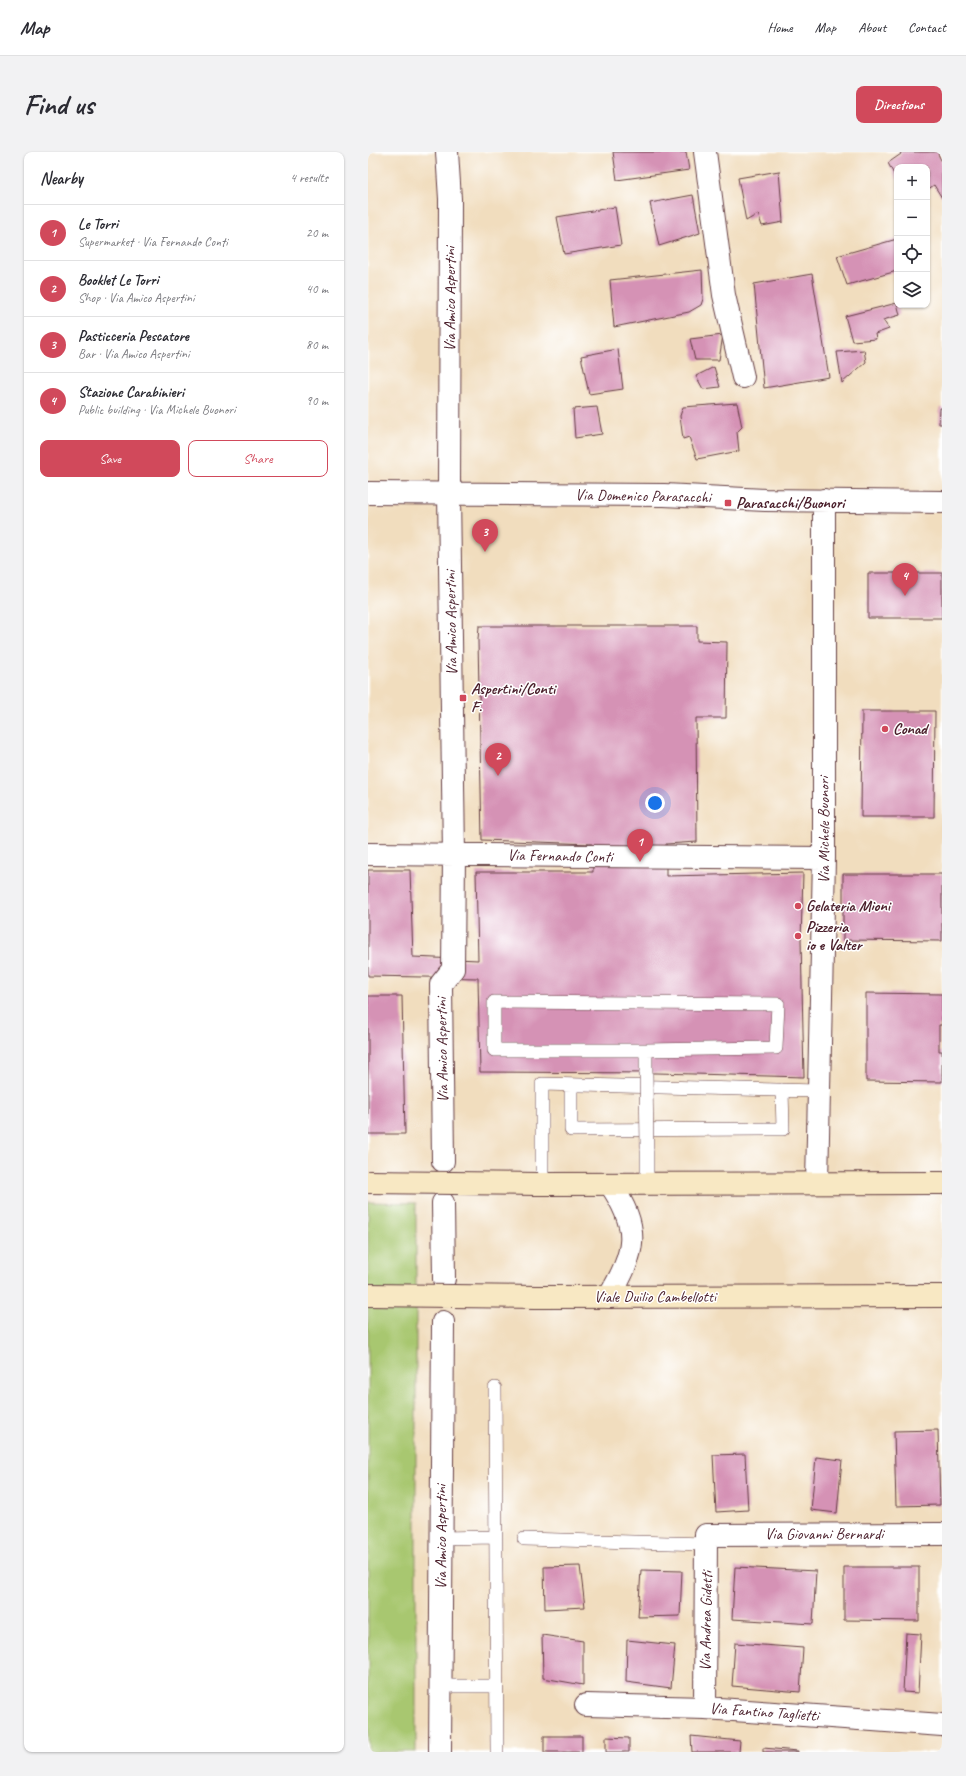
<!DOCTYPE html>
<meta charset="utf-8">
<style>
body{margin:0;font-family:Caveat,sans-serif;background:#f2f2f3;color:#2b2b33}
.controls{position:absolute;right:12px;top:12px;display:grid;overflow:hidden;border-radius:8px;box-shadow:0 1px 3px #0004}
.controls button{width:36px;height:36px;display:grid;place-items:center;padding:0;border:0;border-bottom:1px solid #e1e1e2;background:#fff;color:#2b2b33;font:20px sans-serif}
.you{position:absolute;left:287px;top:651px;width:14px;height:14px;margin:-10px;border:3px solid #fff;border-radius:50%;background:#1a73e8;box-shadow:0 0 0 6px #1a73e833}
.badge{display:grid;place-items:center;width:26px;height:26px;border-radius:50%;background:#d1495b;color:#fff;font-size:13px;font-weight:700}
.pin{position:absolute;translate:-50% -33px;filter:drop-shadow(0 1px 2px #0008)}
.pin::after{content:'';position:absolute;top:21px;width:14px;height:12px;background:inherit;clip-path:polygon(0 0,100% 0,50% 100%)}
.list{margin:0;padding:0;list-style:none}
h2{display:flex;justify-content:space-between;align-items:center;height:52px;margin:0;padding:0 16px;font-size:17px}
h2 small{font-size:13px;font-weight:400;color:#7c7c81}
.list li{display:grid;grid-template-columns:26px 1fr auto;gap:12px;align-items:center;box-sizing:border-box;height:56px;padding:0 16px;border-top:1px solid #e1e1e2}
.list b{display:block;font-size:15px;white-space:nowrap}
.list p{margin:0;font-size:13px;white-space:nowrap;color:#7c7c81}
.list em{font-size:13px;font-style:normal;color:#7c7c81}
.actions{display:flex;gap:8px;padding:12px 16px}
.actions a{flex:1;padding:9px 0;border:1px solid #d1495b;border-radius:8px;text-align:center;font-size:14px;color:#d1495b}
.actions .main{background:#d1495b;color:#fff}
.icon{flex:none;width:22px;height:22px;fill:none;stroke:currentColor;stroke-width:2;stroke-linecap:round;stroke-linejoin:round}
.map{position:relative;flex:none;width:574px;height:1600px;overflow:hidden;border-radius:8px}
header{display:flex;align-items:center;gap:24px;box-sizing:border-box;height:56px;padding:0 20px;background:#fff;border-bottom:1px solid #e1e1e2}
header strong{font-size:19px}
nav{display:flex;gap:22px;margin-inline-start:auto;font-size:14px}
.intro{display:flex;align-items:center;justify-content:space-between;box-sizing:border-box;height:96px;padding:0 24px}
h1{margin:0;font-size:28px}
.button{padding:10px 18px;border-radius:8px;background:#d1495b;color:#fff;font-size:14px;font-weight:700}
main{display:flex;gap:24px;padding:0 24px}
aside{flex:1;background:#fff;border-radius:8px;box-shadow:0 1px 3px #0004}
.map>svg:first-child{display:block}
.green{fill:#a8c76f;stroke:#79734d}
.building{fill:#d592b5}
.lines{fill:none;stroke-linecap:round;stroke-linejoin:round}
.lane-casing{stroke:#633c41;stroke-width:14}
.street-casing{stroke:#633c41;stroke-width:24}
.secondary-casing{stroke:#633c41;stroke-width:24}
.lane{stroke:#fff;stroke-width:13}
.street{stroke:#fff;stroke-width:22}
.secondary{stroke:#f8e8c3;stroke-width:22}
.lane-bridge-casing{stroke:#633c41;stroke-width:14;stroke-linecap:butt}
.secondary-bridge-casing{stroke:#633c41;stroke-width:24;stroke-linecap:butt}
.lane-bridge{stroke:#fff;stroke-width:13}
.secondary-bridge{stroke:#f8e8c3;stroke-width:22}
.poi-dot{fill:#d1495b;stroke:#fff;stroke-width:1.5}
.labels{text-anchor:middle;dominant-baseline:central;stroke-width:3;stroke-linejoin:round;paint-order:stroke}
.street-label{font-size:16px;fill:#4a1f2b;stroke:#fff}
.poi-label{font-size:16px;font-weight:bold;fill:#4a1f2b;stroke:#fff;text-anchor:start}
</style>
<header>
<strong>Map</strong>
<nav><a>Home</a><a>Map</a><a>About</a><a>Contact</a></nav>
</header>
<div class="intro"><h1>Find us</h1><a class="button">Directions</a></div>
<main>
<aside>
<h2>Nearby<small>4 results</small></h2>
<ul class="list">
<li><span class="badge">1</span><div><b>Le Torri</b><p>Supermarket · Via Fernando Conti</p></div><em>20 m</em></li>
<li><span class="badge">2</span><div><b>Booklet Le Torri</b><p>Shop · Via Amico Aspertini</p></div><em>40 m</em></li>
<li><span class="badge">3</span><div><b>Pasticceria Pescatore</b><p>Bar · Via Amico Aspertini</p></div><em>80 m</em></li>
<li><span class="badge">4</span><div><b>Stazione Carabinieri</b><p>Public building · Via Michele Buonori</p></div><em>90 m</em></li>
</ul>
<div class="actions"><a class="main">Save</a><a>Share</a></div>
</aside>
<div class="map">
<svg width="574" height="1600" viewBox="0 0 574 1600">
<rect width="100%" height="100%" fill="#fff"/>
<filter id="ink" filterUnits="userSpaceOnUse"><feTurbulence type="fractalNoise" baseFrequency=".025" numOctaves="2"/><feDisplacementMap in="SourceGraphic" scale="8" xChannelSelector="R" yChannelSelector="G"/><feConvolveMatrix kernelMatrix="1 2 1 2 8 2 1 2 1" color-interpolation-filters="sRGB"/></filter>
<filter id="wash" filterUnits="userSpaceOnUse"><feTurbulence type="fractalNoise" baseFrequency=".012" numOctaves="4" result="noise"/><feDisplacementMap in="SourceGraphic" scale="16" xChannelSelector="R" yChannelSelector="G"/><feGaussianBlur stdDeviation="0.9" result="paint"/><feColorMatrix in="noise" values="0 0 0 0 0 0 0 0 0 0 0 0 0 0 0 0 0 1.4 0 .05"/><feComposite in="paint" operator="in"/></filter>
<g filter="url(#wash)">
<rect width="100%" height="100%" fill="#f1ddbe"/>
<path class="green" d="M0 1050 48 1051V1600H0Z"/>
<g id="blocks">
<path class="building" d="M245 0H318L321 18 249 28Z
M532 0H572L570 2 574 10V46L566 33 559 38V15H529V28L520 11 533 2Z
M411 19 415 70 394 74 390 62 378 69 370 26Z
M325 43 332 81 291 94 282 51Z
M247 55 253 93 196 102 189 65Z
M529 87V119L479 133 469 104Z
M334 118 335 147 333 153 321 160 246 175 242 128Z
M444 122 461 225 396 236 386 132Z
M529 151 532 163 515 168 521 177 507 182 508 187 484 189 477 164Z
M355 183 351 208H327L322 187Z
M250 197 255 237 221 242 213 204Z
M496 198 498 210 474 231 469 200Z
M346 215 352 235 335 237 328 224Z
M369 251 374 275 369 280 371 299 329 307 321 285 315 287 312 264 315 255Z
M229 255 234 282 207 286 205 257Z
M572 256H574V272H571Z
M500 421H574V466H500Z
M111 474H329V489L359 490 358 566H328L329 690 298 692V724L435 721 433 788 436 925 289 921 112 920 110 826 0 824V718H42L45 805 110 808 108 720H225L224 692 114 688 110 488Z
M494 559H567L566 665H493Z
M475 722H574V789L475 788Z
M498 841 574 842V873H571V899H574V930L498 929Z
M0 844H34L37 982H0Z
M570 1278 572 1353 528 1354 526 1279Z
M377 1302 380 1358 348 1360 345 1303Z
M448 1305 474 1308 469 1361 443 1358Z
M212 1414 217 1455 177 1457 176 1415Z
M367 1415 448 1419 445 1472 364 1467Z
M476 1415H551V1469L476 1468Z
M273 1418 314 1419 312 1464 270 1465Z
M538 1481 553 1482 550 1541 535 1540Z
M174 1483 215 1489V1533L175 1526Z
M259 1488 307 1493 303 1536 258 1530Z
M367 1491 435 1496 432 1540 364 1534Z
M176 1584H214V1600H176Z
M323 1584 372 1589 371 1600H324Z
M238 1585 261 1586V1600H238Z
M395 1596 430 1599V1600H395Z"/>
</g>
</g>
<g filter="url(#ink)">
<use href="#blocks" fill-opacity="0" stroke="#633c41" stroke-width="1"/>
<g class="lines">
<defs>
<path id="lane" d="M278 898H126V850L410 852 408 896 278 898V921
M203 933V978L415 977 414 938
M279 997V1032
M174 1032V932L450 939
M127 1236 129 1600
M73 1386 127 1385
M156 1387 338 1392
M72 1534H129"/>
<path id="street" d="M337 0 356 143 375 225
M0 341 296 343 397 348 574 350
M0 702 456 706
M75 1009 73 832 85 817 86 703 81 341 82 47 79 0
M449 1031 456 706V348
M75 1051 76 1127
M241 1145C268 1099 273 1077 242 1032
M218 1553 337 1556 574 1573
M337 1556 338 1383 574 1382
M72 1600 75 1170"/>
<path id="secondary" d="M170 1032 574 1031
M168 1145 574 1144"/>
</defs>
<use href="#lane" class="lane-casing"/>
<use href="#street" class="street-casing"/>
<use href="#secondary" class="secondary-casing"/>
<use href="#lane" class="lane"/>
<use href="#street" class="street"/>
<use href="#secondary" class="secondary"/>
<defs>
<path id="lane-bridge" d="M278 921 279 997"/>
<path id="secondary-bridge" d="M0 1030 170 1032
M0 1143 168 1145"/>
</defs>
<use href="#lane-bridge" class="lane-bridge-casing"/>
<use href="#secondary-bridge" class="secondary-bridge-casing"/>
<use href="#lane-bridge" class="lane-bridge"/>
<use href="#secondary-bridge" class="secondary-bridge"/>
</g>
</g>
<g class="poi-dot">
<rect x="356" y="347" width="8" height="8" rx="2"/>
<rect x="91" y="542" width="8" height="8" rx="2"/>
<circle cx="517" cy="577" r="4"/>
<circle cx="430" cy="754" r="4"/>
<circle cx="430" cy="784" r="4"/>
</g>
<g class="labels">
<g class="street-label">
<text transform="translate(82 147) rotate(-90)">Via Amico Aspertini</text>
<text transform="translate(275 344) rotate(1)">Via Domenico Parasacchi</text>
<text transform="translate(83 471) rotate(-91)">Via Amico Aspertini</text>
<text transform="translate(456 678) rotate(-90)">Via Michele Buonori</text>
<text transform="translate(192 704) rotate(1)">Via Fernando Conti</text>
<text transform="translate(74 898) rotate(-91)">Via Amico Aspertini</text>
<text x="287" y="1145">Viale Duilio Cambellotti</text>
<text x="456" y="1382">Via Giovanni Bernardi</text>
<text transform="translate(73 1385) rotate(-90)">Via Amico Aspertini</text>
<text transform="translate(338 1469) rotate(-89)">Via Andrea Gidetti</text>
<text transform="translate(396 1560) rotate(4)">Via Fantino Taglietti</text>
</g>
<g class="poi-label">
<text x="368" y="351">Parasacchi/Buonori</text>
<text x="103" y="537">Aspertini/Conti<tspan x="103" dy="18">F.</tspan></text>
<text x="525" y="577">Conad</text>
<text x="438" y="754">Gelateria Mioni</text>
<text x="438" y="775">Pizzeria<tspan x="438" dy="18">io e Valter</tspan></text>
</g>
</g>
</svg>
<div class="controls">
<button>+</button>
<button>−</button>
<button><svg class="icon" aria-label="locate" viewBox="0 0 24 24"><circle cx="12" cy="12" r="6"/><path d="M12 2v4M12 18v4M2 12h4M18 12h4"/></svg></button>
<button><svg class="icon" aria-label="layers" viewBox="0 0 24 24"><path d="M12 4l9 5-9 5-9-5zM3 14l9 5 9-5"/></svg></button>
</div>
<div class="you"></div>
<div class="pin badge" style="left:272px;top:710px">1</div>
<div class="pin badge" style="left:130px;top:624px">2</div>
<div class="pin badge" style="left:117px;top:400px">3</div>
<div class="pin badge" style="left:537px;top:444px">4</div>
</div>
</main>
